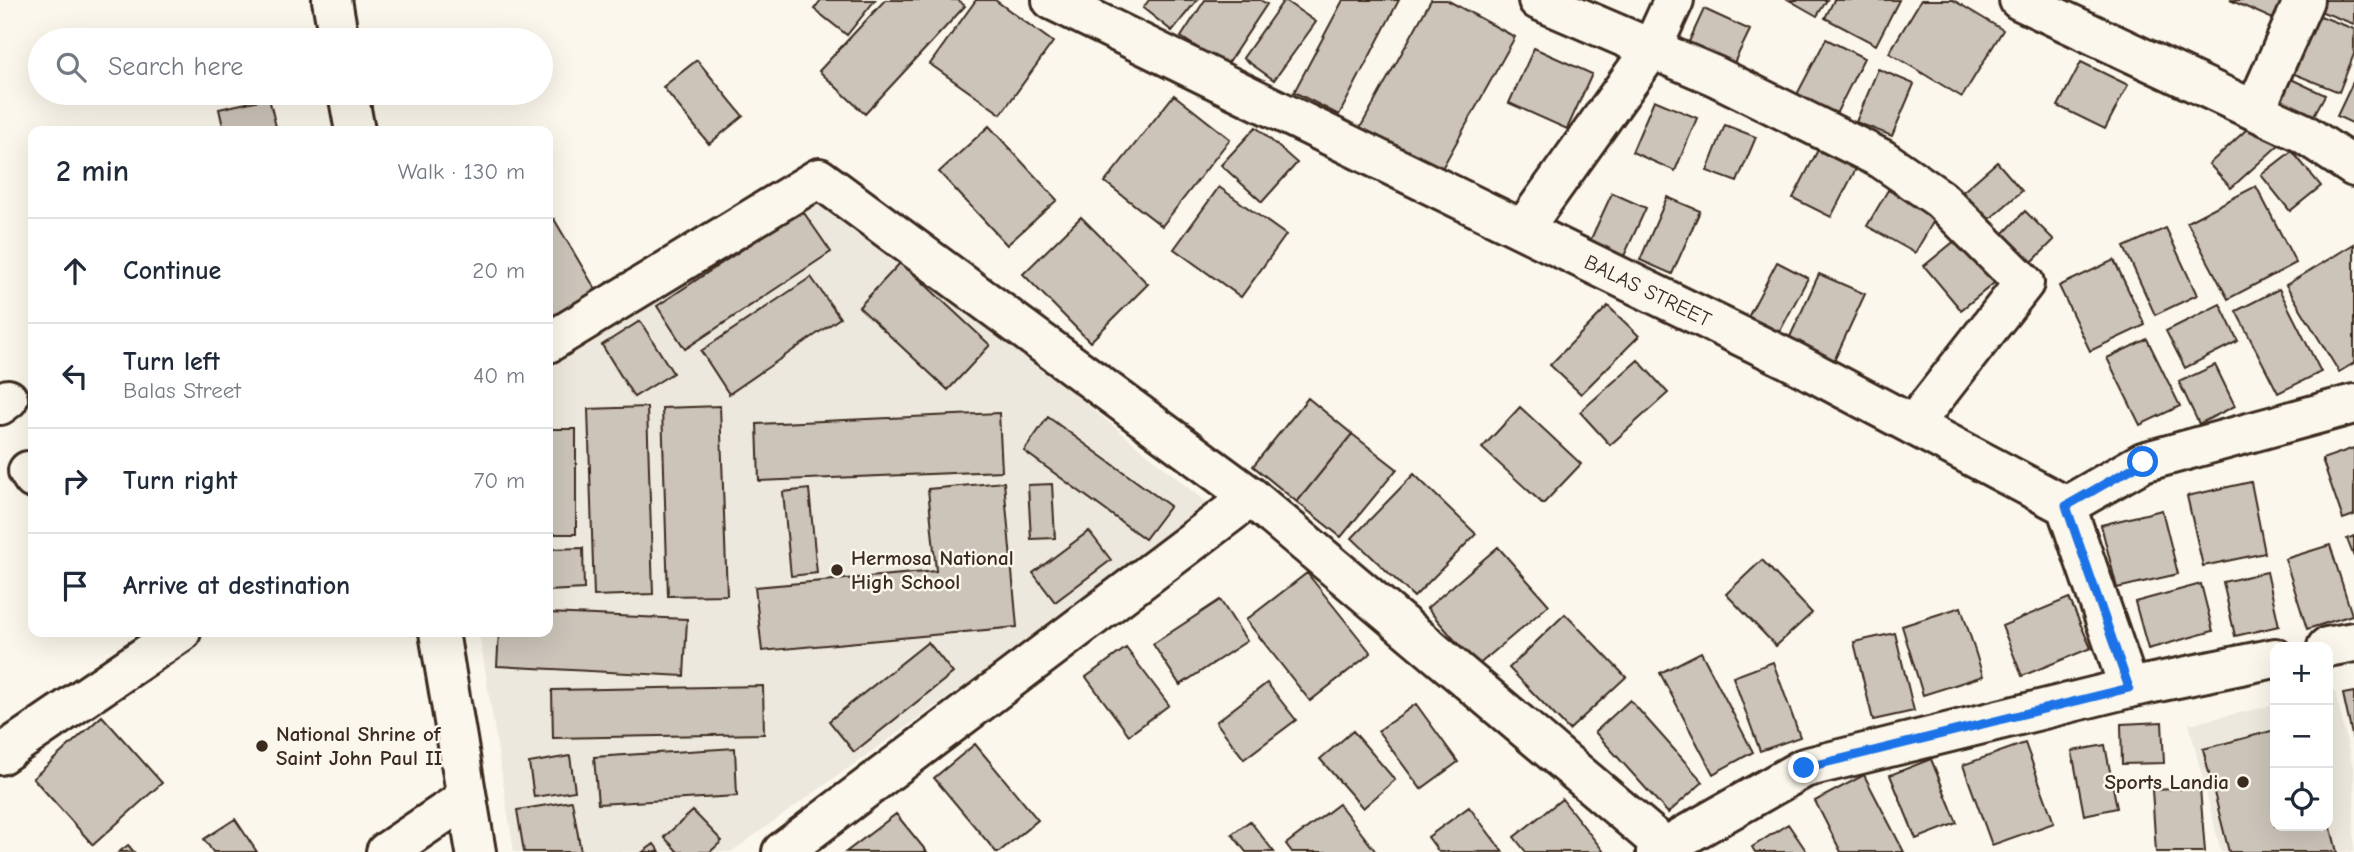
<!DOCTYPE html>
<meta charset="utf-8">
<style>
body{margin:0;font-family:"Comic Neue",sans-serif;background:#f2f2f3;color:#1f2937}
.controls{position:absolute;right:21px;bottom:21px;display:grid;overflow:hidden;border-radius:14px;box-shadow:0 7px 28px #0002}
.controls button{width:63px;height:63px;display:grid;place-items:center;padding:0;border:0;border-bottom:2px solid #e0e1e3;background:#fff;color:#1f2937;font:35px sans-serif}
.stop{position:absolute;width:21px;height:21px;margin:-16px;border:5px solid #1a73e8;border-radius:50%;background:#fff}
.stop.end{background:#1a73e8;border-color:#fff;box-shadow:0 2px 7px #0008}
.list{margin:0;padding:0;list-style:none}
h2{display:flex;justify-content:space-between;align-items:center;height:91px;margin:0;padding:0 28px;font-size:30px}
h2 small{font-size:23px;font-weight:400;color:#747a83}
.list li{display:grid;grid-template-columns:46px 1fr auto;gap:21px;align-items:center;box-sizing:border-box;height:105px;padding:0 28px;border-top:2px solid #e0e1e3}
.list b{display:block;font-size:26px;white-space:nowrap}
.list p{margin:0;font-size:23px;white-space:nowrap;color:#747a83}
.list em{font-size:23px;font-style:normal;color:#747a83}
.icon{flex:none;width:38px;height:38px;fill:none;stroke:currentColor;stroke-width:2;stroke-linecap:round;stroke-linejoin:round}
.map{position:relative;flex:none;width:2354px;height:852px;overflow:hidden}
.search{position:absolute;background:#fff;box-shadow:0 7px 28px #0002;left:28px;top:28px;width:525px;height:77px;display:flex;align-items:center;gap:18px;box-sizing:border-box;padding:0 24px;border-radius:38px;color:#747a83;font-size:26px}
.panel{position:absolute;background:#fff;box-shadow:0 7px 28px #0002;left:28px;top:126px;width:525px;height:511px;border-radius:14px}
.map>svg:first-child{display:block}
.built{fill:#ede8dd}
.building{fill:#ccc4b9;stroke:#3b2a1e;stroke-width:2}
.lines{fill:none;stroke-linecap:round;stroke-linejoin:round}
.minor-casing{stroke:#3b2a1e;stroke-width:44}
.major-casing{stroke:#3b2a1e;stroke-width:44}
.minor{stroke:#fbf7ec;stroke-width:38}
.major{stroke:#fbf7ec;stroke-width:38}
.route{stroke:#1a73e8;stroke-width:9}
.poi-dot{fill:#3b2a1e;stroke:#fbf7ec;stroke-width:2.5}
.labels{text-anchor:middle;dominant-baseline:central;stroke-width:5;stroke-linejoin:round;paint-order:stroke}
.street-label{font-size:21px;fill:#3b2a1e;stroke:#fbf7ec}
.poi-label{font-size:21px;font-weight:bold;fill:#3b2a1e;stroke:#fbf7ec;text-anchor:start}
</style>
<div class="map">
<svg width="2354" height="852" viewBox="0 0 2354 852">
<rect width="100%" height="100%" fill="#fbf7ec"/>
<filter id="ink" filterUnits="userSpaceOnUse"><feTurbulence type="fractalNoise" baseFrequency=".0143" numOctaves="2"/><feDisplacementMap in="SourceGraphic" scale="14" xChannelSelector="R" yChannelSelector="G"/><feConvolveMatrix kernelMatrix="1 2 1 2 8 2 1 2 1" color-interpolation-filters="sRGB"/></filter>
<g filter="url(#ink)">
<path class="built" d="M824 188 1213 508 731 852H514L479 632H548V362Z
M2335 691 2354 772V852H2221L2189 724 2275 705V826H2328V692Z"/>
<path class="building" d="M821 0H875L847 35 814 9Z
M885 0H958L965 6 865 114 819 71Z
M976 0H995L1053 42 1001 114 930 64Z
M1149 0H1197L1172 31 1143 8Z
M1205 0H1260L1267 4 1226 66 1181 37Z
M1284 0 1316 22 1274 80 1243 58Z
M1343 0H1399L1339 115 1294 92Z
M1431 0H1447L1515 37 1440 172 1360 128Z
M1789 0H1827L1817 16Z
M1834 0H1899L1876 45 1825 18Z
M1921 0H1953L2003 30 1962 97 1889 53Z
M2230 0H2293L2282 23Z
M2321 0H2354V24L2317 10Z
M1704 9 1750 30 1732 67 1687 46Z
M2315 14 2354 29V54L2339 92 2292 73Z
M1826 39 1864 58 1833 120 1794 100Z
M1534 48 1592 74 1567 129 1509 103Z
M697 60 743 116 709 144 663 87Z
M2081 62 2128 85 2105 129 2058 106Z
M1878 69 1914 84 1892 136 1856 122Z
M2291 79 2325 95 2313 117 2280 101Z
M2354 80V124L2337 116Z
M1174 95 1230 139 1162 226 1105 182Z
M269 98 277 131H224L219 109Z
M1654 100 1697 118 1675 171 1632 152Z
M2258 119 2281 143 2231 188 2209 164Z
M1725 125 1756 137 1737 182 1707 171Z
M989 126 1057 200 1007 245 939 172Z
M1256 127 1297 163 1262 202 1221 165Z
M1820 146 1858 165 1831 217 1793 198Z
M2292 151 2321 186 2290 211 2261 175Z
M1997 162 2022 191 1984 224 1959 195Z
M2256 186 2296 263 2228 299 2187 222Z
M1219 187 1286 235 1241 297 1174 249Z
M1888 190 1936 217 1915 253 1867 226Z
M1612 193 1646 208 1624 256 1590 241Z
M1667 197 1700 211 1672 274 1640 260Z
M802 210 831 252 685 349 657 306Z
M2025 211 2054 240 2031 263 2002 235Z
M1081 217 1148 284 1090 342 1023 274Z
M554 219 600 297 548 327V223Z
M2166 228 2197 295 2155 315 2124 247Z
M1962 235 1999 279 1961 310 1924 266Z
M2354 244V363L2339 372 2286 285Z
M2114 260 2145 325 2090 351 2059 286Z
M901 262 990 345 948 390 859 307Z
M1777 262 1808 278 1778 335 1747 319Z
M1819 274 1865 294 1834 361 1788 341Z
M811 277 840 318 729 394 701 351Z
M2279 289 2321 372 2278 393 2236 311Z
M2220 304 2238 341 2185 368 2166 331Z
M1608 306 1639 336 1581 394 1550 365Z
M640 321 673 373 634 397 602 345Z
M2147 339 2180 406 2140 425 2107 358Z
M1638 360 1668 393 1610 445 1580 412Z
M2215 365 2235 406 2199 424 2179 382Z
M1308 398 1352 434 1297 502 1253 466Z
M720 406 727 595 668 596 662 408Z
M647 407 653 594 594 596 588 409Z
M1520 407 1581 464 1543 504 1482 448Z
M999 413 1002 471 759 481 757 424Z
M1048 417 1170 506 1145 539 1024 451Z
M548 429H576V534H548Z
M1352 434 1397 469 1341 537 1297 502Z
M2354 448V515L2343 519 2322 459Z
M1414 474 1476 534 1414 597 1352 538Z
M1004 482 1017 627 762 651 755 587 936 571 928 489Z
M2251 482 2265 553 2203 566 2187 496Z
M1052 484 1055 538 1031 539 1028 485Z
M809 489 817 573 791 576 783 492Z
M2162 510 2178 574 2117 588 2101 525Z
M1089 531 1111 560 1055 602 1033 573Z
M2354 536V557L2347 539Z
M2330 545 2352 615 2307 629 2285 559Z
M1498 547 1549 605 1477 666 1427 608Z
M583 548 584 589 548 591V549Z
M1762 560 1812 613 1776 646 1726 594Z
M2267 572 2279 626 2235 636 2223 582Z
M1307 573 1371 653 1310 701 1246 620Z
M2201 584 2213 631 2148 649 2135 602Z
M2069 598 2091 648 2022 676 2002 626Z
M1220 600 1247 641 1180 685 1153 644Z
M1961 607 1983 676 1923 695 1902 626Z
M548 613 687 619 684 676 497 666 499 632H548Z
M1565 614 1626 677 1569 730 1509 668Z
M1895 633 1914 711 1873 720 1854 642Z
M928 642 953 673 854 752 829 721Z
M1126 648 1169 705 1129 735 1086 677Z
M1701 652 1753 752 1713 774 1660 673Z
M1773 662 1800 737 1760 751 1733 677Z
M1267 683 1296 720 1244 759 1216 722Z
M763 686 764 734 553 738 552 690Z
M2354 692V744L2343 694Z
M1630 700 1703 782 1668 813 1595 732Z
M1416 704 1458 762 1421 789 1378 731Z
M102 716 162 783 93 845 33 778Z
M2162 722 2164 763 2122 764 2121 724Z
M2275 730V826H2328V816L2337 852H2229L2203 749Z
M1353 731 1395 780 1363 808 1320 759Z
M2025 743 2054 823 1992 845 1963 765Z
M975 744 1038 820 999 852H996L934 778Z
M2105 745 2117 808 2084 815 2072 751Z
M735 748 737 796 598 804 594 757Z
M570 756 575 791 534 797 529 763Z
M1931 759 1957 823 1916 839 1890 775Z
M1864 775 1904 852H1841L1815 801Z
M2200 788 2205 852H2156L2152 790Z
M1562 799 1604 852H1526L1514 837Z
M572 801 581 852H524L517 810Z
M1339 804 1376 852H1292L1286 844Z
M1469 807 1503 852H1439L1428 837Z
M693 811 722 841 710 852H678L664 837Z
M896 814 927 852H846Z
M235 819 257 852H213L204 839Z
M1250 821 1274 852H1246L1232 834Z
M1788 824 1807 852H1755L1752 847Z
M654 844 660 852H643Z
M128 845 134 852H119Z"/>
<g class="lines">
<defs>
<g id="minor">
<path id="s1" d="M1052 0 1790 360 2066 506 2129 688"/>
<path d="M1538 0 1715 76 1882 159 1940 199 2024 283 1913 425"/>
<path d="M2019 0 2303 133 2354 167"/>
<path d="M2255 110 2304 0"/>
<path d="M1523 229 1651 50 1674 0"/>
<path d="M548 343 819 178 1251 497 1664 846"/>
<path d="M0 405 8 399"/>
<path d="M28 471 33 479"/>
<path d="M2066 506 2143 462 2354 404"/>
<path d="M0 755 181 632"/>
<path d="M386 852 466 798"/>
<path d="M782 852 1251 497"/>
</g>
<path id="major" d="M332 0 339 40
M348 93 355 131
M439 632 476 852
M2327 647 2354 642
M1656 852 1804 768 2129 688 2275 658"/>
</defs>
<use href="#minor" class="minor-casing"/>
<use href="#major" class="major-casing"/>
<use href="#minor" class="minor"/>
<use href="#major" class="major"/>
</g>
</g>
<g class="lines" filter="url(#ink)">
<path class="route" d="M1804 768 2129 688 2066 506 2143 462"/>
</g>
<g class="poi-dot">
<circle cx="837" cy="570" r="7"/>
<circle cx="262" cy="746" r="7"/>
<circle cx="2243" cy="782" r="7"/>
</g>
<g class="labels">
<g class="street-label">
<text stroke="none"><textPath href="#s1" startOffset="663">BALAS STREET</textPath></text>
</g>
<g class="poi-label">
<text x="851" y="558">Hermosa National<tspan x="851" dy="24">High School</tspan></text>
<text x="276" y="734">National Shrine of<tspan x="276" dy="24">Saint John Paul II</tspan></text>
<text x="2229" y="782" text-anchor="end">Sports Landia</text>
</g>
</g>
</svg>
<div class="controls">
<button>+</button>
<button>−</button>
<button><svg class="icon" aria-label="locate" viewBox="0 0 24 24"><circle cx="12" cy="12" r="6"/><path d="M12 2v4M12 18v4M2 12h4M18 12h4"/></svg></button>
</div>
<div class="stop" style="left:2143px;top:462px"></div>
<div class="stop end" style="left:1804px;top:768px"></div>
<div class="search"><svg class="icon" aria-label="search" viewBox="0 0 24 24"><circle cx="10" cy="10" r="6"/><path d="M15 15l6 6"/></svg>Search here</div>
<section class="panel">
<h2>2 min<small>Walk · 130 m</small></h2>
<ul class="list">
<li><svg class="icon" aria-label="ahead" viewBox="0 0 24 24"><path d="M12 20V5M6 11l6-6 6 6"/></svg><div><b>Continue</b></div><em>20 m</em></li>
<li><svg class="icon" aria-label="left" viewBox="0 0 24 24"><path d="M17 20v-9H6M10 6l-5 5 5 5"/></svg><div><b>Turn left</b><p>Balas Street</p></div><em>40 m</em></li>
<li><svg class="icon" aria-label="right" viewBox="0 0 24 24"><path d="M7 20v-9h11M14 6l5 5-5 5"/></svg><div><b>Turn right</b></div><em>70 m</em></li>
<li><svg class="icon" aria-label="arrive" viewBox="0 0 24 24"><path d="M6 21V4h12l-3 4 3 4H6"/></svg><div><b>Arrive at destination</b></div></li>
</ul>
</section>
</div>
